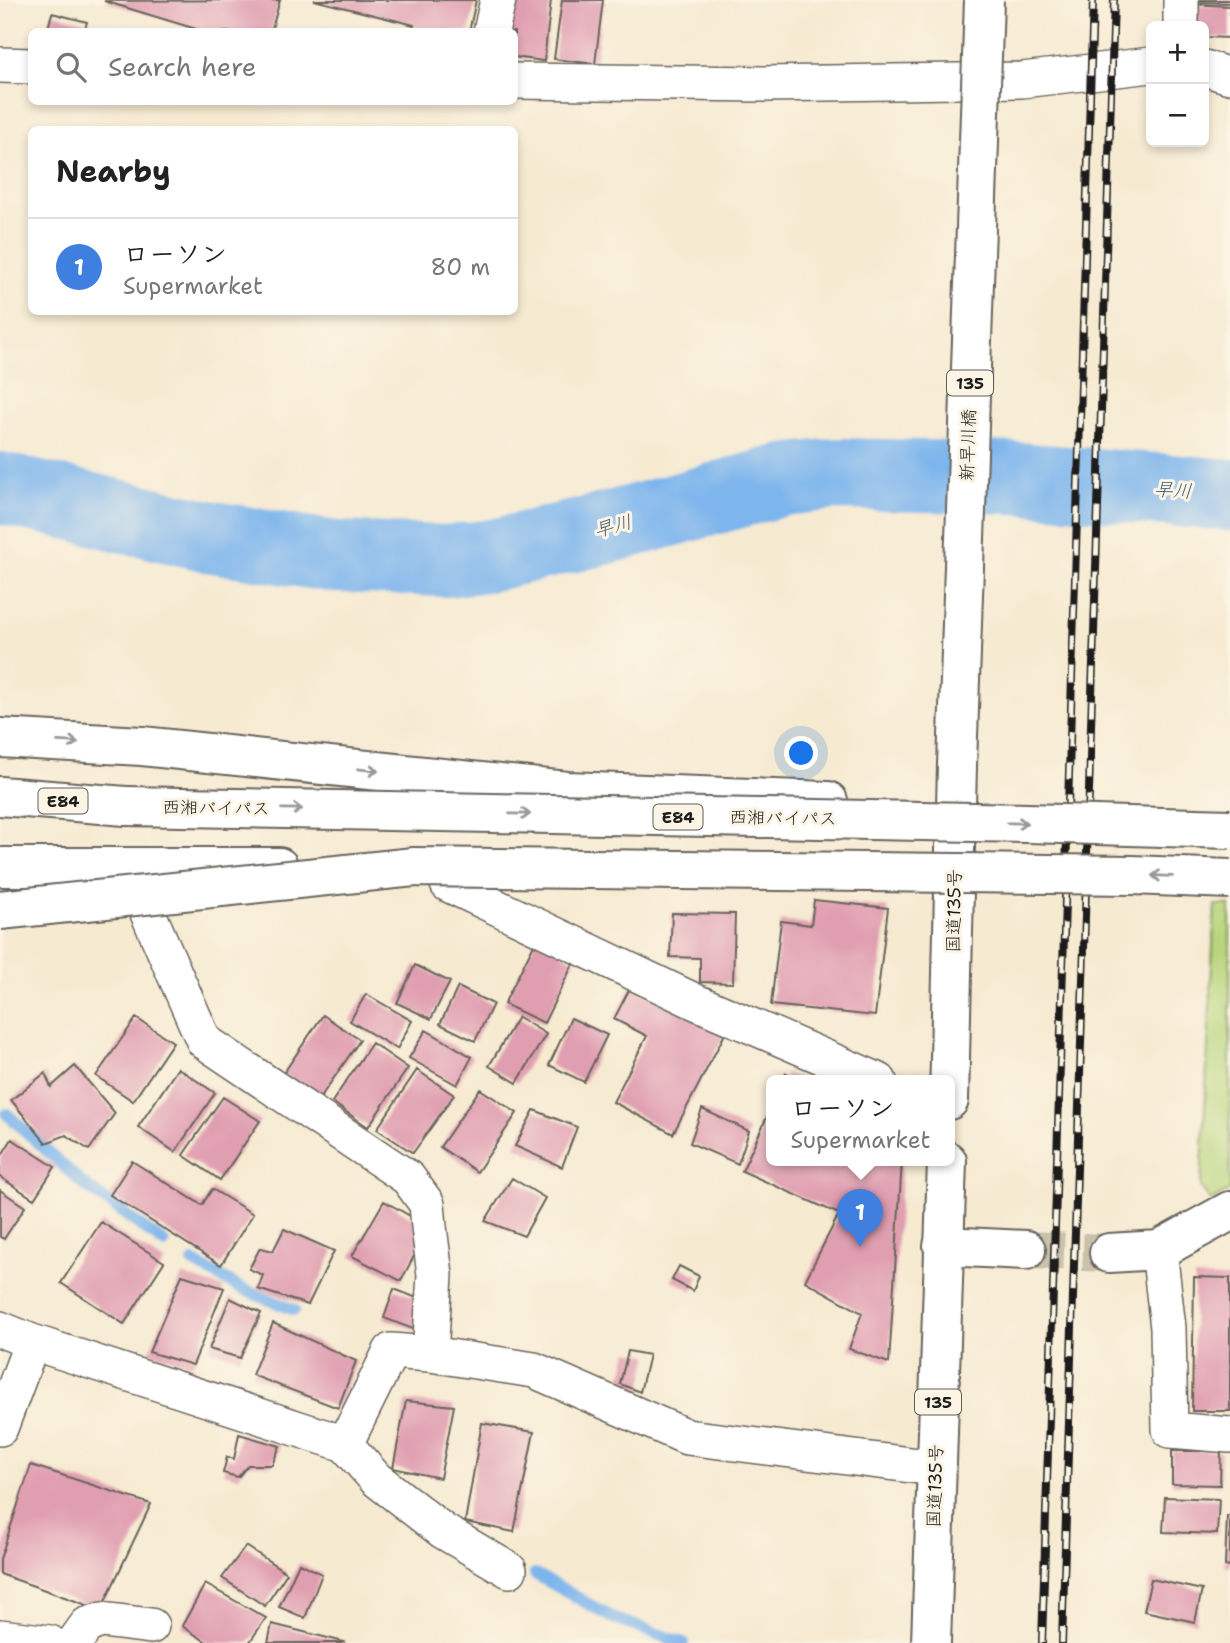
<!DOCTYPE html>
<meta charset="utf-8">
<style>
body{margin:0;font-family:"Shantell Sans","Klee One",sans-serif;background:#f6f6f6;color:#222}
.controls{position:absolute;right:21px;top:21px;display:grid;overflow:hidden;border-radius:10px;box-shadow:0 4px 10px #0003}
.controls button{width:63px;height:63px;display:grid;place-items:center;padding:0;border:0;border-bottom:2px solid #e0e0e0;background:#fff;color:#222;font:35px sans-serif}
.you{position:absolute;left:802px;top:754px;width:24px;height:24px;margin:-18px;border:5px solid #fff;border-radius:50%;background:#1a73e8;box-shadow:0 0 0 10px #1a73e833}
.badge{display:grid;place-items:center;width:46px;height:46px;border-radius:50%;background:#db2777;color:#fff;font-size:23px;font-weight:700}
.pin{position:absolute;translate:-50% -58px;filter:drop-shadow(0 2px 4px #0008)}
.pin::after{content:'';position:absolute;top:37px;width:24px;height:21px;background:inherit;clip-path:polygon(0 0,100% 0,50% 100%)}
.popup{position:absolute;left:766px;top:1075px;width:189px;height:91px;box-sizing:border-box;display:grid;place-content:center;border-radius:10px;background:#fff;filter:drop-shadow(0 2px 5px #0005);font-size:23px;white-space:nowrap;color:#767676}
.popup b{font-size:26px;color:#222}
.popup::after{content:'';position:absolute;left:50%;top:100%;margin-left:-14px;border:14px solid transparent;border-top-color:#fff}
.list{margin:0;padding:0;list-style:none}
h2{display:flex;justify-content:space-between;align-items:center;height:91px;margin:0;padding:0 28px;font-size:30px}
h2 small{font-size:23px;font-weight:400;color:#767676}
.list li{display:grid;grid-template-columns:46px 1fr auto;gap:21px;align-items:center;box-sizing:border-box;height:98px;padding:0 28px;border-top:2px solid #e0e0e0}
.list b{display:block;font-size:26px;white-space:nowrap}
.list p{margin:0;font-size:23px;white-space:nowrap;color:#767676}
.list em{font-size:23px;font-style:normal;color:#767676}
.icon{flex:none;width:38px;height:38px;fill:none;stroke:currentColor;stroke-width:2;stroke-linecap:round;stroke-linejoin:round}
.map{position:relative;flex:none;width:1230px;height:1643px;overflow:hidden}
.search{position:absolute;background:#fff;box-shadow:0 4px 10px #0003;left:28px;top:28px;width:490px;height:77px;display:flex;align-items:center;gap:18px;box-sizing:border-box;padding:0 24px;border-radius:10px;color:#767676;font-size:26px}
.panel{position:absolute;background:#fff;box-shadow:0 4px 10px #0003;left:28px;top:126px;width:490px;height:189px;border-radius:10px}
.map>svg:first-child{display:block}
.green{fill:#b8d57c;stroke:#6a784c;stroke-width:2}
.lines{fill:none;stroke-linecap:round;stroke-linejoin:round}
.stream{stroke:#7db5ed;stroke-width:12}
.river{stroke:#7db5ed;stroke-width:72}
.building{fill:#e09eb1}
.tertiary-tunnel{stroke:#cac1ad;stroke-width:38;stroke-dasharray:38 19;stroke-linecap:butt}
.minor-casing{stroke:#68645b;stroke-width:38}
.tertiary-casing{stroke:#68645b;stroke-width:42}
.trunk-casing{stroke:#68645b;stroke-width:42}
.motorway-casing{stroke:#68645b;stroke-width:42}
.minor{stroke:#fff;stroke-width:35}
.tertiary{stroke:#fff;stroke-width:38}
.trunk{stroke:#fff;stroke-width:38}
.motorway{stroke:#fff;stroke-width:38}
.rail-casing{stroke:#1c1c1c;stroke-width:8}
.rail{stroke:#fcf5e5;stroke-width:5;stroke-dasharray:16;stroke-linecap:butt}
.trunk-bridge-casing{stroke:#68645b;stroke-width:42;stroke-linecap:butt}
.motorway-bridge-casing{stroke:#68645b;stroke-width:42;stroke-linecap:butt}
.trunk-bridge{stroke:#fff;stroke-width:38}
.motorway-bridge{stroke:#fff;stroke-width:38}
.oneway{stroke:#999}
.labels{text-anchor:middle;dominant-baseline:central;stroke-width:6;stroke-linejoin:round;paint-order:stroke}
.shield{fill:#fcf5e5;stroke:#5f5d58;stroke-width:2}
.shield-label{font-size:16px;font-weight:bold;fill:#1c1c1c}
.street-label{font-size:18px;fill:#1c1c1c;stroke:#fcf5e5}
.water-label{font-size:19px;font-style:italic;fill:#435970;stroke:#fcf5e5}
</style>
<div class="map">
<svg width="1230" height="1643" viewBox="0 0 1230 1643">
<rect width="100%" height="100%" fill="#fcf5e5"/>
<filter id="ink" filterUnits="userSpaceOnUse"><feTurbulence type="fractalNoise" baseFrequency=".0143" numOctaves="2"/><feDisplacementMap in="SourceGraphic" scale="14" xChannelSelector="R" yChannelSelector="G"/><feConvolveMatrix kernelMatrix="1 2 1 2 8 2 1 2 1" color-interpolation-filters="sRGB"/></filter>
<filter id="wash" filterUnits="userSpaceOnUse"><feTurbulence type="fractalNoise" baseFrequency=".00686" numOctaves="4" result="noise"/><feDisplacementMap in="SourceGraphic" scale="28" xChannelSelector="R" yChannelSelector="G"/><feGaussianBlur stdDeviation="1.57" result="paint"/><feColorMatrix in="noise" values="0 0 0 0 0 0 0 0 0 0 0 0 0 0 0 0 0 1.4 0 .05"/><feComposite in="paint" operator="in"/></filter>
<g filter="url(#wash)">
<rect width="100%" height="100%" fill="#f6ead1"/>
<path class="green" d="M1215 905H1230V1190L1211 1201 1201 1187Z"/>
<g class="lines">
<path class="stream" d="M7 1114 83 1184 164 1243
M193 1262 240 1288 294 1310
M535 1574 615 1619 683 1643"/>
<path class="river" d="M0 488 213 537 336 557 446 561 493 555 600 530 783 480 835 474 1015 478 1230 495"/>
</g>
<g id="blocks">
<path class="building" d="M280 0 271 32H206L104 1Z
M314 0H476L469 32H412L414 25Z
M511 0H551L544 61 514 57V32H506Z
M562 0H603L595 64 554 59Z
M1196 0H1230V3L1196 2Z
M1190 4 1230 6V38L1204 37V26H1189Z
M52 13 87 22 84 32H47Z
M814 900 888 908 875 1016 771 1005 781 921 811 925Z
M672 913 735 914 733 983 700 982V958L670 957Z
M536 940 575 960 544 1023 504 1004Z
M415 965 450 982 431 1019 397 1003Z
M631 986 725 1034 673 1134 613 1102 647 1036 614 1019Z
M458 987 493 1004 475 1041 440 1024Z
M366 994 412 1021 397 1049 350 1021Z
M323 1015 360 1040 320 1098 283 1074Z
M518 1017 546 1034 517 1083 489 1066Z
M136 1018 173 1042 133 1101 96 1076Z
M571 1018 607 1035 584 1082 549 1065Z
M426 1030 472 1057 457 1085 409 1058Z
M372 1043 408 1068 368 1127 332 1102Z
M75 1066 115 1113 89 1150 66 1135 46 1143 11 1100 45 1073 51 1087Z
M178 1068 215 1093 175 1152 138 1127Z
M417 1070 454 1095 413 1153 377 1129Z
M786 1073 806 1081H783Z
M480 1089 517 1113 477 1172 440 1147Z
M223 1097 260 1121 220 1180 183 1155Z
M771 1108V1161H902L889 1363 849 1349 862 1313 805 1281 839 1214 742 1171Z
M702 1109 749 1131 738 1164 690 1143Z
M534 1110 577 1127 562 1167 515 1146Z
M12 1139 55 1167 34 1199 0 1177V1158Z
M132 1161 202 1205 212 1189 253 1214 221 1265 110 1195Z
M512 1178 545 1198 524 1236 485 1221Z
M0 1190 25 1207 4 1239 0 1237Z
M384 1201 429 1227 401 1281 352 1256Z
M101 1222 164 1262 124 1324 61 1283Z
M284 1229 334 1251 308 1305 258 1289 263 1275 249 1269 260 1248 273 1251Z
M679 1266 699 1276 693 1291 672 1280Z
M182 1275 224 1288 193 1365 149 1352Z
M1194 1277 1230 1278V1411H1192Z
M394 1289 425 1301 418 1331 384 1318Z
M230 1298 261 1313 240 1358 209 1349Z
M273 1323 356 1361 338 1408 252 1375Z
M628 1351 649 1355 640 1392 620 1384Z
M406 1401 454 1406 440 1478 393 1468Z
M482 1423 534 1432 514 1532 465 1522Z
M239 1434 280 1446 272 1465H248L238 1477 223 1473 227 1457 234 1459Z
M1172 1451H1221L1220 1485 1172 1484Z
M31 1465 151 1504 101 1610 0 1574V1559Z
M1165 1497 1219 1499 1217 1534 1163 1532Z
M1227 1516H1230V1567L1225 1566Z
M246 1546 287 1573 265 1606 222 1578Z
M299 1563 322 1574 305 1618 279 1607Z
M1151 1579 1202 1590 1195 1622 1144 1611Z
M205 1584 266 1618 249 1643H208L182 1626Z
M272 1624 344 1642 343 1643H268Z"/>
</g>
</g>
<g filter="url(#ink)">
<use href="#blocks" fill-opacity="0" stroke="#68645b" stroke-width="2"/>
<g class="lines">
<path class="tertiary-tunnel" d="M1026 1250 1109 1253"/>
<defs>
<path id="minor" d="M1181 26V0
M491 32 498 0
M0 65 32 66
M1204 68 1230 76
M514 81 763 84 1022 80 1151 65
M134 881 204 1041 408 1178 427 1204 429 1227 435 1275 430 1354
M448 884 696 1002 879 1081
M1159 1250 1168 1328 1170 1430 1230 1435
M0 1329 32 1342 345 1444 391 1351 430 1354 534 1370 687 1437 935 1468
M0 1428 32 1342
M345 1444 376 1479 443 1531 509 1570
M0 1637 50 1643
M74 1643 87 1625 102 1620 151 1626"/>
<path id="tertiary" d="M943 1246 1026 1250
M1109 1253 1159 1250 1230 1211"/>
<path id="trunk" d="M949 1100 957 765
M931 1643 947 1161"/>
<path id="motorway" d="M0 738 142 746 567 791 828 801
M0 796 126 806
M0 867H279"/>
</defs>
<use href="#minor" class="minor-casing"/>
<use href="#tertiary" class="tertiary-casing"/>
<use href="#trunk" class="trunk-casing"/>
<use href="#motorway" class="motorway-casing"/>
<use href="#minor" class="minor"/>
<use href="#tertiary" class="tertiary"/>
<use href="#trunk" class="trunk"/>
<use href="#motorway" class="motorway"/>
<defs>
<path id="rail" d="M1042 1643 1093 0
M1062 1643 1114 0"/>
</defs>
<use href="#rail" class="rail-casing"/>
<use href="#rail" class="rail"/>
<defs>
<path id="trunk-bridge" d="M957 765 984 0"/>
<path id="motorway-bridge" d="M126 806 1028 823 1230 829
M0 910 414 867 1132 875 1230 879"/>
</defs>
<use href="#trunk-bridge" class="trunk-bridge-casing"/>
<use href="#motorway-bridge" class="motorway-bridge-casing"/>
<use href="#trunk-bridge" class="trunk-bridge"/>
<use href="#motorway-bridge" class="motorway-bridge"/>
</g>
<defs><path id="oneway-shaft" d="M-6 0H5M1.5-3L5.5 0L1.5 3" fill="none" stroke-width="1.6" stroke-linecap="round" stroke-linejoin="round" transform="scale(1.75)"/></defs>
<g class="oneway">
<use href="#oneway-shaft" transform="translate(68 742) rotate(3)"/>
<use href="#oneway-shaft" transform="translate(368 770) rotate(6)"/>
<use href="#oneway-shaft" transform="translate(292 809) rotate(1)"/>
<use href="#oneway-shaft" transform="translate(520 814) rotate(1)"/>
<use href="#oneway-shaft" transform="translate(1017 823) rotate(1)"/>
<use href="#oneway-shaft" transform="translate(1162 876) rotate(-178)"/>
</g>
</g>
<g class="labels">
<g class="shield">
<rect x="947" y="370.5" width="46" height="25" rx="5"/>
<rect x="38.5" y="788.5" width="49" height="25" rx="5"/>
<rect x="653.5" y="804.5" width="49" height="25" rx="5"/>
<rect x="915" y="1389.5" width="46" height="25" rx="5"/>
</g>
<g class="shield-label">
<text x="970" y="383">135</text>
<text x="63" y="801">E84</text>
<text x="678" y="817">E84</text>
<text x="938" y="1402">135</text>
</g>
<g class="street-label">
<text transform="translate(968 445) rotate(-88)">新早川橋</text>
<text transform="translate(216 808) rotate(1)">西湘バイパス</text>
<text transform="translate(783 818) rotate(1)">西湘バイパス</text>
<text transform="translate(954 911) rotate(-89)">国道135号</text>
<text transform="translate(935 1486) rotate(-88)">国道135号</text>
</g>
<g class="water-label">
<text transform="translate(1173 490) rotate(4)">早川</text>
<text transform="translate(613 526) rotate(-15)">早川</text>
</g>
</g>
</svg>
<div class="controls">
<button>+</button>
<button>−</button>
</div>
<div class="you"></div>
<div class="pin badge" style="left:860px;top:1247px;background:#3f7fe0">1</div>
<div class="popup"><b>ローソン</b>Supermarket</div>
<div class="search"><svg class="icon" aria-label="search" viewBox="0 0 24 24"><circle cx="10" cy="10" r="6"/><path d="M15 15l6 6"/></svg>Search here</div>
<section class="panel">
<h2>Nearby<small></small></h2>
<ul class="list">
<li><span class="badge" style="background:#3f7fe0">1</span><div><b>ローソン</b><p>Supermarket</p></div><em>80 m</em></li>
</ul>
</section>
</div>
